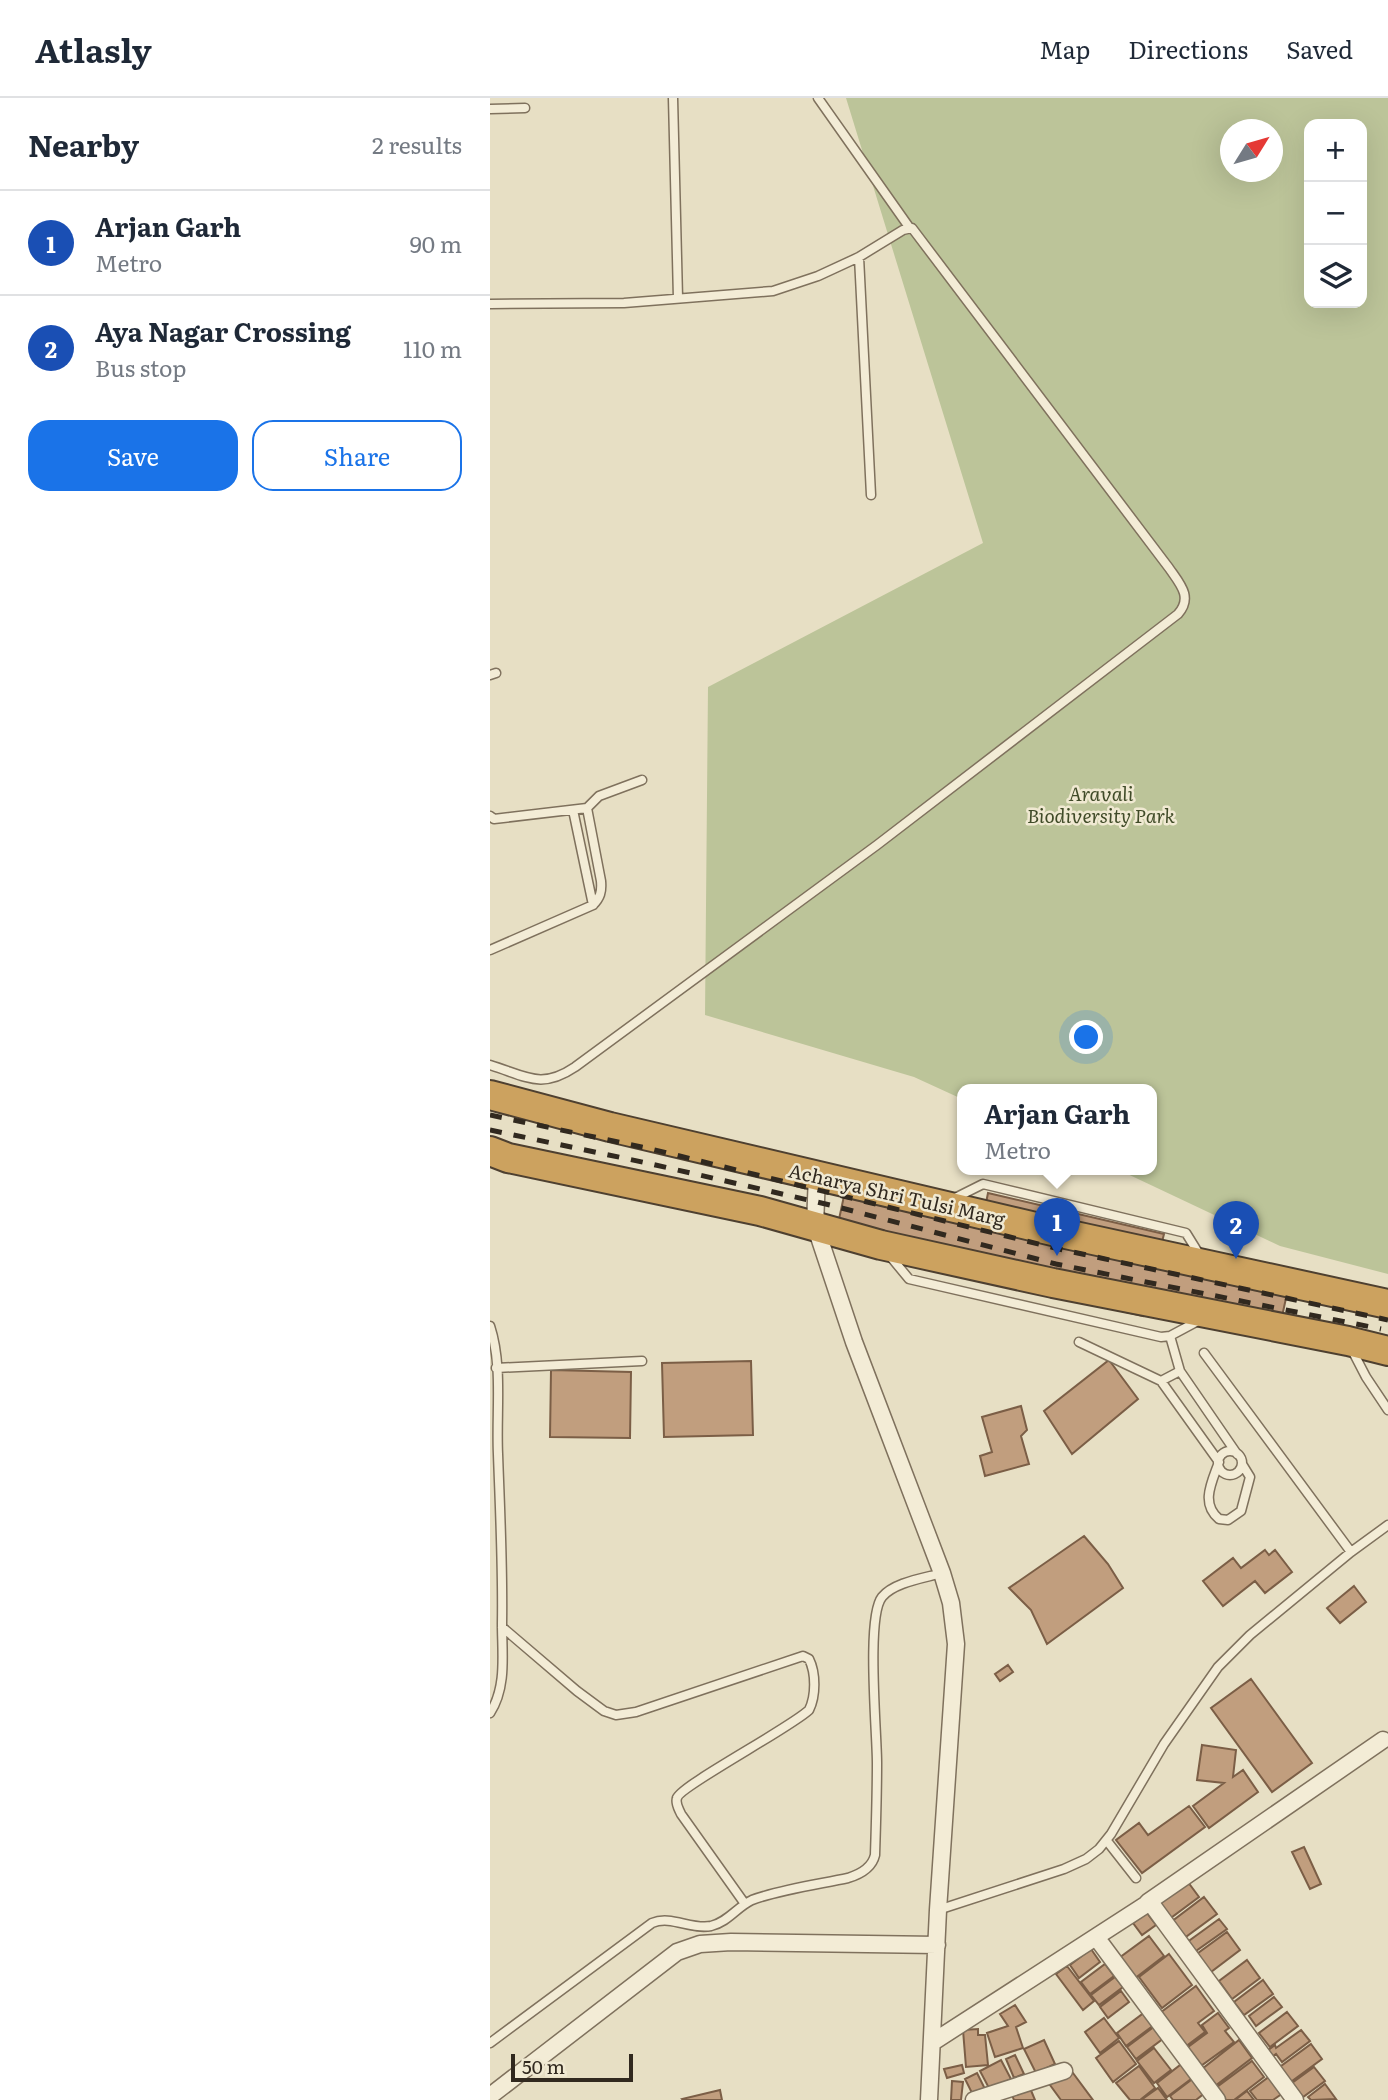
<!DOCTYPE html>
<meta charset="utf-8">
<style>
body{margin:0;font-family:Literata,serif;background:#f6f6f7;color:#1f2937}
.controls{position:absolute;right:21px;top:21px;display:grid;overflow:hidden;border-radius:14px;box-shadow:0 7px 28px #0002}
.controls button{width:63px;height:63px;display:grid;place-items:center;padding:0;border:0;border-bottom:2px solid #e0e1e3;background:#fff;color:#1f2937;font:35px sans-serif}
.compass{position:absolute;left:730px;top:21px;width:63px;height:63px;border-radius:50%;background:#fff;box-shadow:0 7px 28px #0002;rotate:53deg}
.scale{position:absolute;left:21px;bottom:18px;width:122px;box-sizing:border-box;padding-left:7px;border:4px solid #31291f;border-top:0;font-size:19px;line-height:24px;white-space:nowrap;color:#31291f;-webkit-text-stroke:5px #f0e9d2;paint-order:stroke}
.you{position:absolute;left:597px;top:940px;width:24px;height:24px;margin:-18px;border:5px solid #fff;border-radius:50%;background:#1a73e8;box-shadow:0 0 0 10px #1a73e833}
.badge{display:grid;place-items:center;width:46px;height:46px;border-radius:50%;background:#1a73e8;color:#fff;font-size:23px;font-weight:700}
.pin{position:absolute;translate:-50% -58px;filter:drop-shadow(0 2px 4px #0008)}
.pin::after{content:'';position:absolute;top:37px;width:24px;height:21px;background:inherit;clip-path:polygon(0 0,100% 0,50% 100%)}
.popup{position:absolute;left:467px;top:986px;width:200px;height:91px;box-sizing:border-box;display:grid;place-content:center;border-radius:14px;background:#fff;filter:drop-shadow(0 2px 5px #0005);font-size:23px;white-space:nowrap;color:#747a83}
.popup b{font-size:26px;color:#1f2937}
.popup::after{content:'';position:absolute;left:50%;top:100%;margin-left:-14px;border:14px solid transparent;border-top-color:#fff}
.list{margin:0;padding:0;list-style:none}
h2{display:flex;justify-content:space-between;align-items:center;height:91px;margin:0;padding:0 28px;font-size:30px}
h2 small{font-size:23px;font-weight:400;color:#747a83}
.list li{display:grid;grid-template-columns:46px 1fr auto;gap:21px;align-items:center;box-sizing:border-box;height:105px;padding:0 28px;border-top:2px solid #e0e1e3}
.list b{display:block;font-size:26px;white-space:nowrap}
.list p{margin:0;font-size:23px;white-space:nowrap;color:#747a83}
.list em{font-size:23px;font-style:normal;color:#747a83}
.actions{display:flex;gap:14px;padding:21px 28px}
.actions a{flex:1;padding:16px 0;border:2px solid #1a73e8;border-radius:21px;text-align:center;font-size:24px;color:#1a73e8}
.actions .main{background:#1a73e8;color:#fff}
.icon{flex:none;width:38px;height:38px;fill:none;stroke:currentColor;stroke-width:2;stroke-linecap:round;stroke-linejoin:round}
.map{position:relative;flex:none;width:898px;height:2002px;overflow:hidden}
header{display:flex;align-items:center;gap:42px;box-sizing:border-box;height:98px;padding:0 35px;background:#fff;border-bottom:2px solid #e0e1e3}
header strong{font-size:33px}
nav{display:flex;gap:38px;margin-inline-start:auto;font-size:24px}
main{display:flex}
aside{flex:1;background:#fff}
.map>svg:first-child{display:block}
.green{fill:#bcc499;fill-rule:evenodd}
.building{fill:#c19e7e;stroke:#7b5e46;stroke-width:2}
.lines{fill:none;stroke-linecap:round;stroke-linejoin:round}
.lane-casing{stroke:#7f715d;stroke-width:11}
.street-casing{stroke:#7f715d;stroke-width:19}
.highway-casing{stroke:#4e4030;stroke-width:32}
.lane{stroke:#f3ecd6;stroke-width:8}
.street{stroke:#f3ecd6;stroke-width:16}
.highway{stroke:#cca25f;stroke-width:28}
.rail{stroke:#31291f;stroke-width:5;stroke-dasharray:12 12;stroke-linecap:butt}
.labels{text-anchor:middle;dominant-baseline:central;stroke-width:5;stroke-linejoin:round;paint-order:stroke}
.park-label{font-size:19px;font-style:italic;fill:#404b28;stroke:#f0e9d2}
.street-label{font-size:19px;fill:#31291f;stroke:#f0e9d2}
</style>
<header>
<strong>Atlasly</strong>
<nav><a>Map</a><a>Directions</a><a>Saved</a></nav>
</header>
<main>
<aside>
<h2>Nearby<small>2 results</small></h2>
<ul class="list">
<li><span class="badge" style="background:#1a4fb4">1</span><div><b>Arjan Garh</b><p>Metro</p></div><em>90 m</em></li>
<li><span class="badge" style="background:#1a4fb4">2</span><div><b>Aya Nagar Crossing</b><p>Bus stop</p></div><em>110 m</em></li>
</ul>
<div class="actions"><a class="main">Save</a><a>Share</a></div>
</aside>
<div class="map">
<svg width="898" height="2002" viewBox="0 0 898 2002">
<rect width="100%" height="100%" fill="#e7dfc4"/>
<path class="green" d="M356 0H898V1176L790 1148 629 1072H662V992H472V1001L424 979 215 917 218 589 493 445ZM819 26H872V205H819ZM740 32H782V74H740Z"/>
<path class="building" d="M357 1084 494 1115 498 1095 674 1136 670 1152 800 1182 791 1223 659 1193 653 1218 481 1178 348 1126Z
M619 1262 648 1301 582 1356 554 1313Z
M261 1263 263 1337 174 1339 172 1265Z
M61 1272 141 1274 140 1340 60 1339Z
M531 1308 537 1332 531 1338 539 1366 495 1378 490 1358 502 1354 492 1319Z
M594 1438 618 1466 633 1490 557 1546 541 1512 519 1490Z
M775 1452 779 1457 785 1452 802 1474 775 1495 765 1483 733 1508 713 1483 743 1460 751 1470Z
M864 1488 876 1504 850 1525 837 1510Z
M518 1567 523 1574 510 1583 505 1576Z
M761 1581 822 1665 782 1694 721 1610Z
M712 1647 746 1652 743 1679 753 1672 768 1694 719 1730 703 1708 734 1685 707 1682Z
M699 1708 715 1729 652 1775 626 1742 649 1725 658 1737Z
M814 1749 831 1786 820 1791 802 1754Z
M695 1780 709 1799 678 1822 664 1804Z
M714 1799 727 1816 693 1841 681 1824Z
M657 1815 666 1827 652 1837 643 1825Z
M729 1821 737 1831 703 1855 696 1845Z
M737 1834 750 1852 717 1877 704 1858Z
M659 1838 674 1858 644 1881 629 1860Z
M601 1851 610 1864 589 1880 580 1867Z
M679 1856 702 1887 672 1910 649 1879Z
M757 1862 770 1880 742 1901 729 1883Z
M615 1866 624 1878 600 1896 591 1884Z
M577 1868 604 1903 593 1912 566 1876Z
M625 1879 633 1889 609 1907 601 1897Z
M773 1882 783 1896 754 1917 744 1904Z
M706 1888 724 1913 708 1925 715 1934 695 1949 670 1915Z
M631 1893 639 1904 618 1920 610 1909Z
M784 1899 792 1909 766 1928 759 1918Z
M525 1907 536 1924 526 1929 533 1950 505 1959 497 1935 518 1928 510 1916Z
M655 1914 664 1927 636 1948 627 1935Z
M797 1914 808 1928 780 1949 769 1935Z
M728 1915 739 1930 735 1933 744 1944 708 1970 694 1952 717 1935 712 1927Z
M614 1920 629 1940 610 1955 595 1934Z
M665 1928 674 1940 646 1961 637 1949Z
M488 1931V1937H495L498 1967 476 1969 473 1932Z
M811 1932 820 1943 792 1964 786 1956 778 1962 773 1956 785 1947 786 1950Z
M554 1942 565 1966 546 1975 534 1951Z
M749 1942 762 1960 725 1988 712 1971Z
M629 1943 646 1966 623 1984 606 1960Z
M821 1946 832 1961 798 1986 787 1971Z
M664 1950 681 1972 664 1985 647 1963Z
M525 1957 534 1976 524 1980 516 1961Z
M511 1962 521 1981 500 1992 490 1973Z
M762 1963 774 1979 744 2002H736L727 1989Z
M694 1964 705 1978 677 1999 667 1985Z
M472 1967 474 1975 457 1980 454 1971Z
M649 1968 665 1990 650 2002H640L626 1985Z
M824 1969 835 1983 813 1999 802 1985Z
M580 1971 603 2002H571L560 1987Z
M487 1975 495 1991 483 1997 475 1981Z
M780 1978 793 1995 783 2002H767L760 1993Z
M705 1979 716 1994 706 2002H683L680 1998Z
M462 1983 473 1984 471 2002H461Z
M835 1986 846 2001 821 2002 818 1999Z
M540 1990 545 2002H524L522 1997Z
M668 1990 677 2002H651Z
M230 1992 232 2002H193L192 2001Z
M757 1993 764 2002H745Z"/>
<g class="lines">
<defs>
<path id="lane" d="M183 0 188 200
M328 0 419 129
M0 11 35 10
M369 159 381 397
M0 206 134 205 283 193 328 178 369 159 413 132 422 130 679 470C690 486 703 499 688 516L387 747 85 969C51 992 36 978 0 967
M0 577 6 575
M83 712 103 807
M0 718 4 721 97 710
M0 852 103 807C110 800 112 794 111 783L97 710 109 698 152 682
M463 1101 493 1086 696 1135 709 1156
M400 1158 419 1181 671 1239 680 1238 708 1223
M0 1228C13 1268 6 1314 8 1356 10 1413 13 1469 12 1526 12 1555 17 1589 0 1615
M680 1238 690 1273 747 1356
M589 1244 671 1283 690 1273
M862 1252 876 1279 898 1312
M714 1255 861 1454
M6 1270 152 1263
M671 1283 729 1364C722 1384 710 1405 729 1421L738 1422 751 1413 760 1379 752 1366
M728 1365a12 12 0 1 1 24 0a12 12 0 1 1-24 0Z
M12 1529 87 1593 114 1613 126 1617 146 1614 313 1558 319 1561C326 1575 326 1598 319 1612 300 1630 190 1688 187 1700 185 1706 189 1711 191 1716L255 1806
M617 1743 646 1780
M448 1812 574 1771 596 1761 609 1751 621 1736 674 1646 728 1569 760 1537 861 1454 898 1427
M0 1945 162 1825C181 1817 201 1832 221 1828 238 1824 247 1809 262 1802 288 1792 330 1786 358 1780 371 1776 382 1770 385 1757 386 1726 387 1696 387 1665 387 1634 376 1519 392 1499 404 1484 435 1480 452 1475"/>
<path id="street" d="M327 1077 325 1127 364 1244 452 1475 461 1505 466 1546 448 1812 439 2002
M658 1804 893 1642
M606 1839 727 2002
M443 1944 660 1804 805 2002
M0 1998 187 1854 210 1846 241 1844 447 1847
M484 2002 574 1973"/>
<path id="highway" d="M0 997 120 1029 571 1135 898 1206
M0 1053 18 1060 270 1113 391 1147 563 1185 858 1243 898 1253"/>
</defs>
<use href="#lane" class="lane-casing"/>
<use href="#street" class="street-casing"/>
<use href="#highway" class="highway-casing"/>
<use href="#lane" class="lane"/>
<use href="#street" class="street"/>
<use href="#highway" class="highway"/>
<path class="rail" d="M0 1017 161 1051 569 1151 898 1222
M0 1032 157 1065 340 1107 566 1166 891 1231"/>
</g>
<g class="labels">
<g class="park-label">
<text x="611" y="695">Aravali<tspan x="611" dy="22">Biodiversity Park</tspan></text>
</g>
<g class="street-label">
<text transform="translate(407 1096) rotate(13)">Acharya Shri Tulsi Marg</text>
</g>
</g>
</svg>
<div class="controls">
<button>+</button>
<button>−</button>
<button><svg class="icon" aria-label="layers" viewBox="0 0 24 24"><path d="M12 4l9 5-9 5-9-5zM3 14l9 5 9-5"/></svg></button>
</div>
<svg class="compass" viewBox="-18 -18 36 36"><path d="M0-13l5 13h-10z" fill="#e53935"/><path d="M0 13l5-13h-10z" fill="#747a83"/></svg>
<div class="scale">50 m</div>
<div class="you"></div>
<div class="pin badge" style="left:567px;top:1158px;background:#1a4fb4">1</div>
<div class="popup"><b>Arjan Garh</b>Metro</div>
<div class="pin badge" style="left:746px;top:1161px;background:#1a4fb4">2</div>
</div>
</main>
